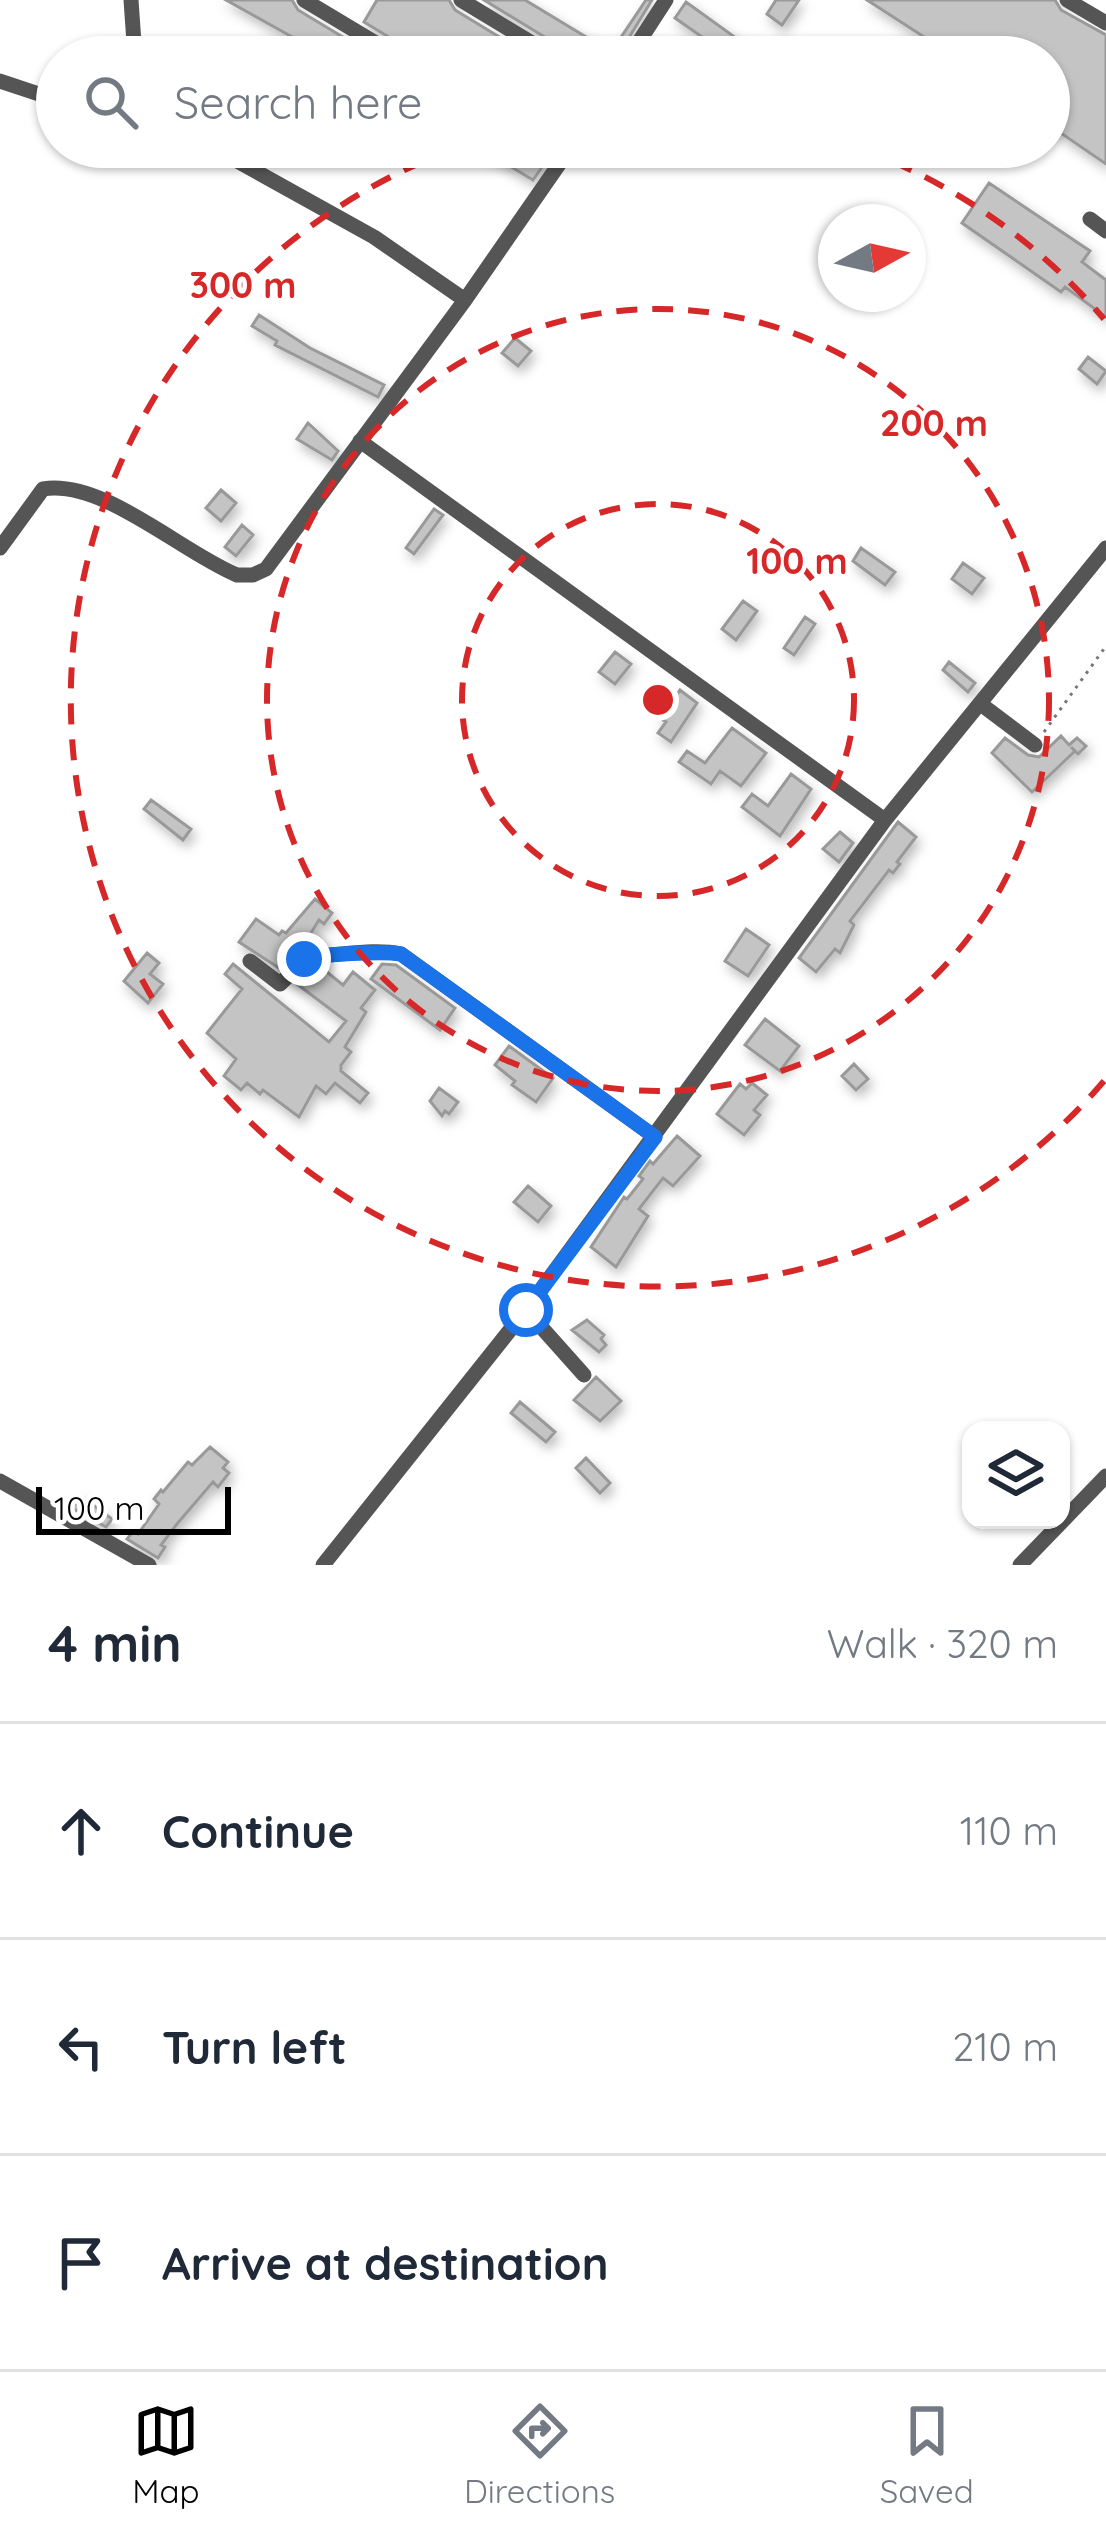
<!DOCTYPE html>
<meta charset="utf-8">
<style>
body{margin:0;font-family:Quicksand,sans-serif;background:#f2f2f3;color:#1f2937}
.controls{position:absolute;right:36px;bottom:36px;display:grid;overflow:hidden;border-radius:24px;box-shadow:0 3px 9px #0004}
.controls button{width:108px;height:108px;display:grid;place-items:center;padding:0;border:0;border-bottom:3px solid #e0e1e3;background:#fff;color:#1f2937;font:60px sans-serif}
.compass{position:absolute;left:818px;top:204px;width:108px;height:108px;border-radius:50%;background:#fff;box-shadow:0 3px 9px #0004;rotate:82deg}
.scale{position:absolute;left:36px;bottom:30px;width:195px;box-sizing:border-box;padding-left:12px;border:6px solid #000;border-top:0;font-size:33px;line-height:42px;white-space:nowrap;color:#000;-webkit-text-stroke:9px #fff;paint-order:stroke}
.stop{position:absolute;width:36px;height:36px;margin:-27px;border:9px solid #1a73e8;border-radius:50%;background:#fff}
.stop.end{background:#1a73e8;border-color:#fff;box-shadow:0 3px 12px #0008}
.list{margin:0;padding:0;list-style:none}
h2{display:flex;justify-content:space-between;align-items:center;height:156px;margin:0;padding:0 48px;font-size:51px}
h2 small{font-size:39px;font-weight:400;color:#747a83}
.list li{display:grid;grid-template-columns:78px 1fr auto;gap:36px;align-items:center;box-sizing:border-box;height:216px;padding:0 48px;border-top:3px solid #e0e1e3}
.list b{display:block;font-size:45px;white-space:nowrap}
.list em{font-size:39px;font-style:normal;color:#747a83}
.icon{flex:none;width:66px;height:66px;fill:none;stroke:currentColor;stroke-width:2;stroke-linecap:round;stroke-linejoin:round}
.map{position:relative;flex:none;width:1106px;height:1565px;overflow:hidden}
.search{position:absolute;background:#fff;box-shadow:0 3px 9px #0004;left:36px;right:36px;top:36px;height:132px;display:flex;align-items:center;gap:30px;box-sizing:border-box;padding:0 42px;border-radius:66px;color:#747a83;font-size:45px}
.sheet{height:804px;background:#fff}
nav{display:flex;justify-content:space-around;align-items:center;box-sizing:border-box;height:168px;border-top:3px solid #e0e1e3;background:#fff;font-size:33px;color:#747a83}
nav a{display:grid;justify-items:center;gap:6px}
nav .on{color:#000}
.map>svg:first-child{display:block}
.building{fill:#c4c4c4;stroke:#999;stroke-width:3;filter:url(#shadow)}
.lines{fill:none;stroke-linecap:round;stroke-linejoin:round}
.path{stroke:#777;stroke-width:3;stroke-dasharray:3 6;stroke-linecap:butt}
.minor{stroke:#555;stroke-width:15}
.route{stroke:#1a73e8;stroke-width:15}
.ring{fill:none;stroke:#d62828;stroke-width:6;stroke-dasharray:21 15}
.centre{fill:#d62828;stroke:#fff;stroke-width:6}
.ring-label{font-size:36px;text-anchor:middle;font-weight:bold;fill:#d62828;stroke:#fff;stroke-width:9;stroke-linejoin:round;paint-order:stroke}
</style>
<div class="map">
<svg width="1106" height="1565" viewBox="0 0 1106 1565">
<defs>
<filter id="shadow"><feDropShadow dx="3.5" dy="6" stdDeviation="6" flood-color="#0004"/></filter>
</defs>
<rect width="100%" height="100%" fill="#fff"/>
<path class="building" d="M226 0H292L298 10 376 57H328Z
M377 0H449L455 10 532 57H411L405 47 364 22Z
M484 0H525L611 52 646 0H652L617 57H567L561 47Z
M776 0H799L782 25 767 14Z
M867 0H1055L1061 10 1106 35V164L1049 125V57H955Z
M686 2 736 38 725 53 675 18Z
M478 147H532L549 157 533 180Z
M989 183 1090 251 1082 262 1106 280V317L1065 287 1061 292 962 223Z
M259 315 310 348 384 385 378 397 275 345 277 341 252 326Z
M515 338 531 351 518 366 502 353Z
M1088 357 1106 371 1097 384 1079 369Z
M308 423 338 451 332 460 297 439Z
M221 490 236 503 221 521 206 508Z
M434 509 443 515 414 554 406 548Z
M242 525 253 535 236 556 225 547Z
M861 548 895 572 885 585 853 561Z
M963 563 984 578 972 594 952 579Z
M743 601 757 611 736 640 722 629Z
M805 617 815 624 794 655 784 648Z
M615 652 631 664 615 684 599 672Z
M949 662 975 683 968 692 943 670Z
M680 690 697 703 671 742 658 733 666 722 660 718Z
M732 728 766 753 741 786 720 771 711 784 679 762 687 751 705 763Z
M1061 736 1069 745 1077 738 1086 746 1078 754 1071 747 1075 751 1032 792 992 753 1005 738 1028 755 1039 757Z
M791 774 811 789 780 836 742 807 752 794 768 806Z
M151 800 191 829 183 840 144 809Z
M898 822 916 837 897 862 900 864 893 873 889 870 850 921 854 925 840 953 835 949 816 972 799 958Z
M840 832 853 843 839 862 823 849Z
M315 899 332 913 324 924 319 920 303 946 279 968 239 942 256 919 279 935 282 931 286 933Z
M746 929 769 945 748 976 725 961Z
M147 953 159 963 150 974 163 984 148 1003 124 981Z
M233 964 329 1042 346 1021 297 984 314 968H322L343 985 353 972 375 990 361 1008 366 1012 345 1047 351 1052 341 1065V1071L368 1093 360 1103 335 1083 326 1094 316 1086 299 1117 263 1090 260 1094 247 1083 241 1090 224 1076 236 1059 207 1033 242 989 225 974Z
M382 964 396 965 455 1008 440 1030 371 979Z
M765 1019 799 1046 780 1071 745 1045Z
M509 1046 553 1078 536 1102 512 1085 515 1081 495 1065Z
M854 1064 868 1079 856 1090 842 1076Z
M752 1083 767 1095 754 1110 760 1115 744 1135 717 1114 740 1084 746 1089Z
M439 1088 458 1102 449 1114 445 1111 442 1116 430 1101Z
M677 1136 700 1156 673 1186 663 1178 639 1209 648 1216 616 1267 591 1247 624 1197 627 1199 643 1179 639 1176 650 1161 653 1164Z
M528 1186 551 1206 538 1222 514 1202Z
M587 1320 604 1335 601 1339 606 1345 599 1352 572 1330Z
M596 1377 621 1401 600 1421 574 1400Z
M520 1402 555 1432 546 1442 511 1413Z
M210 1447 228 1462 223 1468 229 1473 218 1487 213 1482 177 1524 161 1545 165 1547 158 1558 127 1539 133 1531 138 1534 157 1507 159 1504 154 1499 161 1490 163 1492 188 1462 192 1465Z
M586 1458 610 1483 600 1493 576 1468Z
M81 1496 112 1519 106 1527 72 1508Z"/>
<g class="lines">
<path class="path" d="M1044 732 1106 646"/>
<path class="minor" d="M131 0 135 57
M304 0 399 57
M461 0 555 57
M1067 0 1106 23
M629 57 666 0
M0 81 57 100
M212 147 374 237 465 300
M1090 219 1106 231
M360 441 885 820
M0 548 43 489C103 479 181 552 237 575H253L266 569 465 300 571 147
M982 705 1035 745
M250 961 280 984 309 956C339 956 372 948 401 954L655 1137
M526 1310 584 1375
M0 1481 149 1565
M323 1565 526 1310 885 820 1106 548
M1020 1565 1106 1476"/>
</g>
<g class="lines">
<path class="route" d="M304 959C319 954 384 951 401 954L655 1137 526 1310"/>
</g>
<g class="ring">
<circle cx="658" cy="700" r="196"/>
<circle cx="658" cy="700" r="391"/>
<path d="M1104 1081A587 587 0 1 1 457 148M859 148A587 587 0 0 1 1104 319"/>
</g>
<circle cx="658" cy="700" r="18" class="centre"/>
<g class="ring-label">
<text x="243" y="298">300 m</text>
<text x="934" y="436">200 m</text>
<text x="797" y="574">100 m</text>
</g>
</svg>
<div class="controls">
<button><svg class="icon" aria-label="layers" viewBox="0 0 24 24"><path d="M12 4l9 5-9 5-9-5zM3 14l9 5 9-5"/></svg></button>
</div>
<svg class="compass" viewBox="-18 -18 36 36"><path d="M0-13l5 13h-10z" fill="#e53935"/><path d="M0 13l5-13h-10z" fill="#747a83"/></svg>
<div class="scale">100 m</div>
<div class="stop" style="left:526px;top:1310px"></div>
<div class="stop end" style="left:304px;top:959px"></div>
<div class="search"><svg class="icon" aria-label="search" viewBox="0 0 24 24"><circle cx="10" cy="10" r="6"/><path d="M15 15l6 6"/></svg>Search here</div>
</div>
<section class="sheet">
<h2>4 min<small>Walk · 320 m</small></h2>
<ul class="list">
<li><svg class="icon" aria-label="ahead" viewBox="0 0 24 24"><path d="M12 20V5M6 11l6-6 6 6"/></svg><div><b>Continue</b></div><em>110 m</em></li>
<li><svg class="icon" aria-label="left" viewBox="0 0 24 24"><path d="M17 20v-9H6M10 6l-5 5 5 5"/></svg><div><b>Turn left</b></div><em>210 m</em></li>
<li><svg class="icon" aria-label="arrive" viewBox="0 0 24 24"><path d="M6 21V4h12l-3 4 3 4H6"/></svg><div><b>Arrive at destination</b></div></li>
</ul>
</section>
<nav>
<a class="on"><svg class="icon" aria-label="map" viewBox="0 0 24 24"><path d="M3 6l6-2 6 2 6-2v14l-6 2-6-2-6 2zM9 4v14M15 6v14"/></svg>Map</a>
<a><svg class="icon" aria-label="directions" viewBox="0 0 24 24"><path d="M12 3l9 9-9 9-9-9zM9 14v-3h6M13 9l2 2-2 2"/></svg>Directions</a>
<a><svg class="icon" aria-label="saved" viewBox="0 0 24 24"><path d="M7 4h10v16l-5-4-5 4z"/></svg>Saved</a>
</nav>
